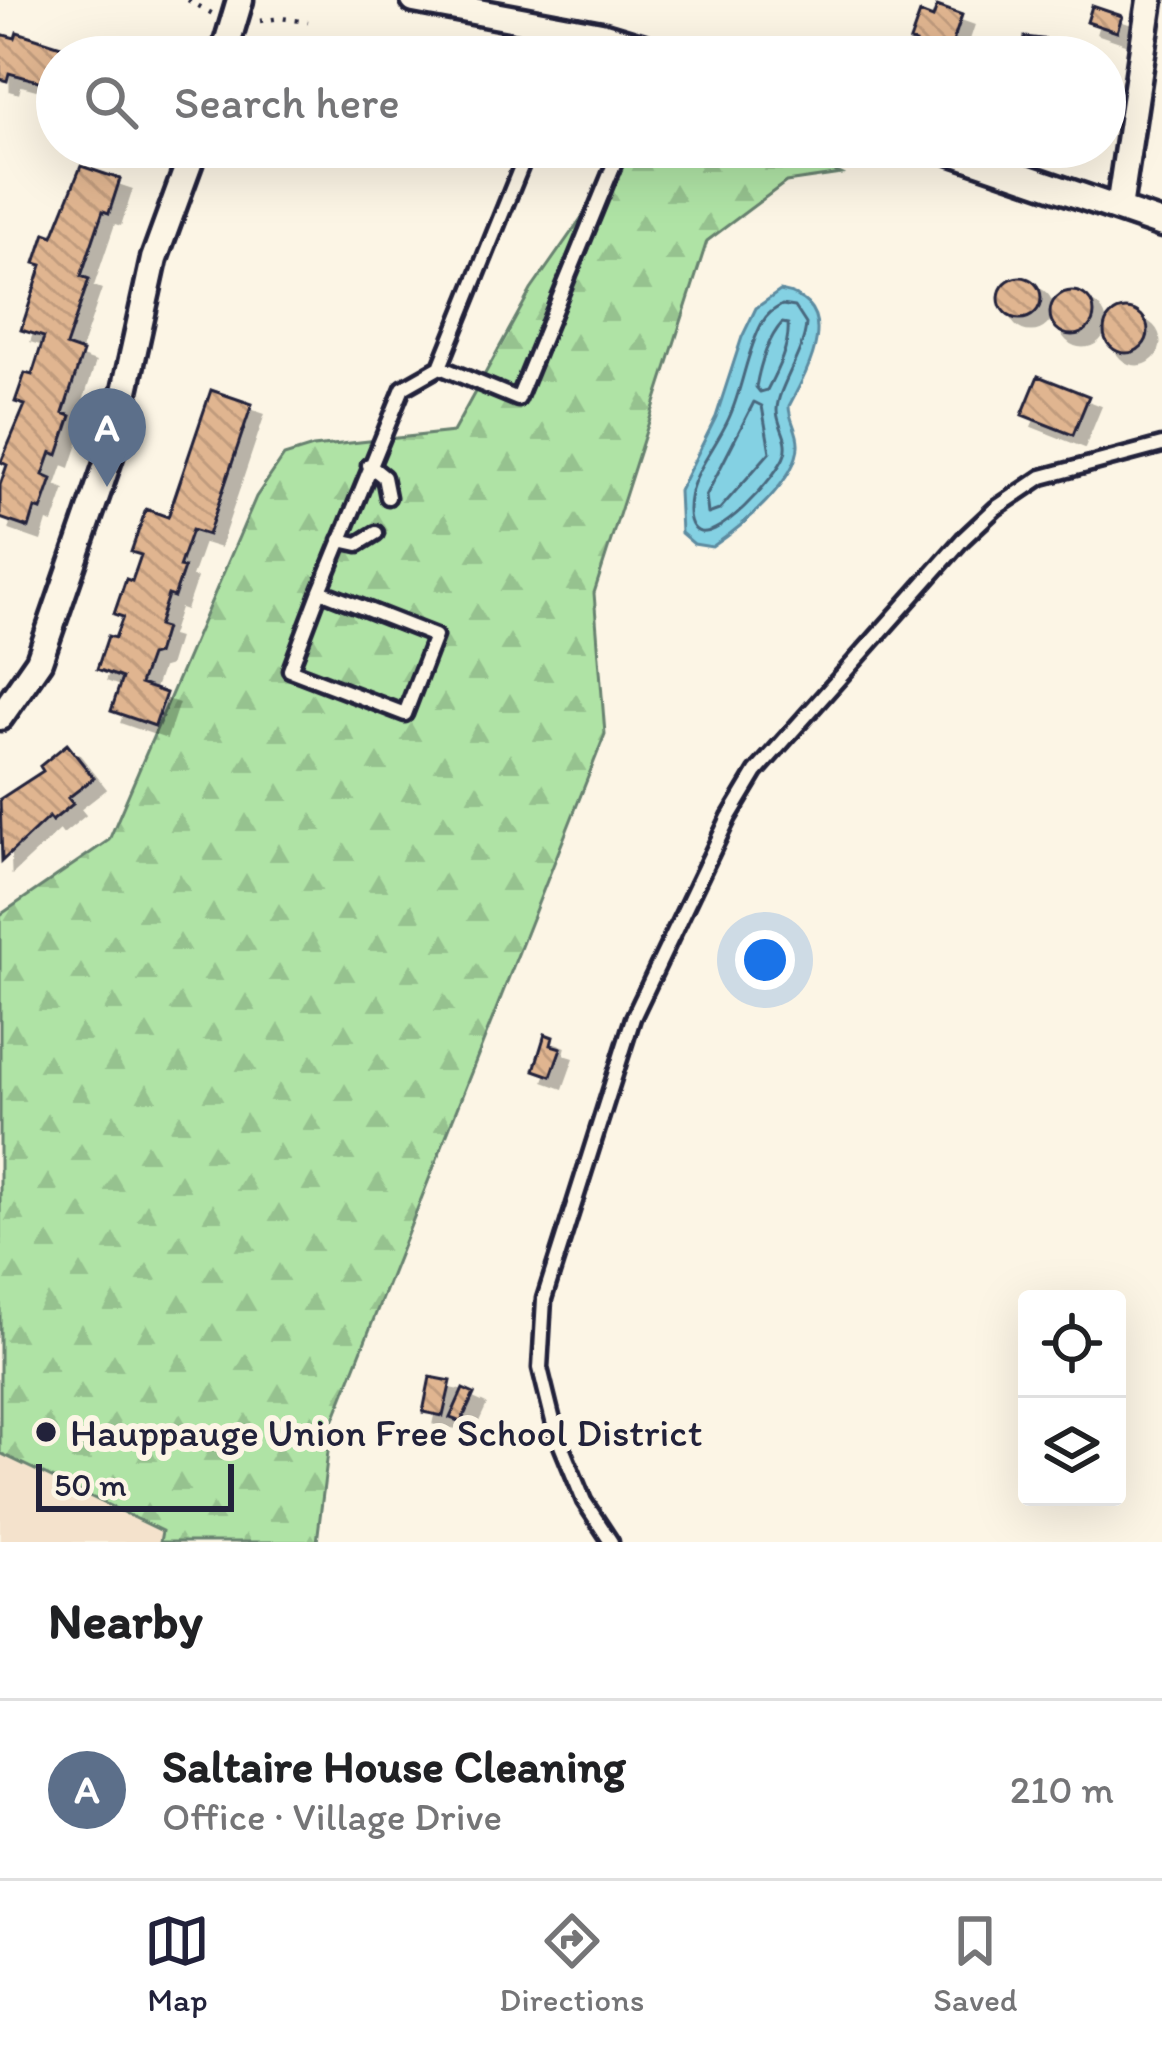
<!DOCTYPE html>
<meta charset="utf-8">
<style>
body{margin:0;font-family:Itim,sans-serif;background:#f6f6f6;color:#202124}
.controls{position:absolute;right:36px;bottom:36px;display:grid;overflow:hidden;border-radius:12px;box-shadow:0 12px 48px #0002}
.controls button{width:108px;height:108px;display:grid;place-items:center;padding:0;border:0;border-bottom:3px solid #e0e0e0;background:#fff;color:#202124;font:60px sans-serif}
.scale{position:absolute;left:36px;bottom:30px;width:198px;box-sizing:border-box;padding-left:12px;border:6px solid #22223b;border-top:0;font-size:33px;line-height:42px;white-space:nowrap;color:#22223b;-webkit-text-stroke:9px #fcf5e5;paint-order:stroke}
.you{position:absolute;left:765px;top:960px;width:42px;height:42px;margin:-30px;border:9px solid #fff;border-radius:50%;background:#1a73e8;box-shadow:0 0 0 18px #1a73e833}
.badge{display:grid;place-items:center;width:78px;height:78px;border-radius:50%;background:#22223b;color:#fff;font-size:39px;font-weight:700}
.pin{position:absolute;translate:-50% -99px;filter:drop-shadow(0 3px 6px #0008)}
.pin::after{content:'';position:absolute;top:63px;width:42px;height:36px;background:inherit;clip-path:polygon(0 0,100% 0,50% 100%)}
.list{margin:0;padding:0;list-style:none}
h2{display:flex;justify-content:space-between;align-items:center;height:156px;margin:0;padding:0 48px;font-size:51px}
h2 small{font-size:39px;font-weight:400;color:#757577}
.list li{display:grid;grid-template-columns:78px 1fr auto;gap:36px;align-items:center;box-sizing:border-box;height:180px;padding:0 48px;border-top:3px solid #e0e0e0}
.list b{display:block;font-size:45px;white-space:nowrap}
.list p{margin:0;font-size:39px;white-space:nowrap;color:#757577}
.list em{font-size:39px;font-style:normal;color:#757577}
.icon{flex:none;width:66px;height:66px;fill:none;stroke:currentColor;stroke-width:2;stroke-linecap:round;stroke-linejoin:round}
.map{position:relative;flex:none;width:1162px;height:1542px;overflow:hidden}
.search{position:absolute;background:#fff;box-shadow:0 12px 48px #0002;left:36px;right:36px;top:36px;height:132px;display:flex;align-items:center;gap:30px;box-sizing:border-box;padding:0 42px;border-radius:66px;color:#757577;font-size:45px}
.sheet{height:336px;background:#fff}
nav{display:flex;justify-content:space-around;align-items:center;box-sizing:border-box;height:168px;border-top:3px solid #e0e0e0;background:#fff;font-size:33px;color:#757577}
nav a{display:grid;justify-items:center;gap:6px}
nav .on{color:#22223b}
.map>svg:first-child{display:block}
.built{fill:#f4e2cc}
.forest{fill:url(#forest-firs);stroke:#688270;stroke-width:3}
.water{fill:#84d1e3;stroke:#5d8ba0;stroke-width:3}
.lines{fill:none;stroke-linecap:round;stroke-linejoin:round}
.shore{stroke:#49687e;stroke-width:3}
.building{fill:url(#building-back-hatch);stroke:#22223b;stroke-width:3;filter:url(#shadow)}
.service-casing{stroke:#22223b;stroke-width:21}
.minor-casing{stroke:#22223b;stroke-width:33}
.path{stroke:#22223b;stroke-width:4.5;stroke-dasharray:3 9;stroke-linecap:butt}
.service{stroke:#fcf5e5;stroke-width:12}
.minor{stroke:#fcf5e5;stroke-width:24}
.poi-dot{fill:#22223b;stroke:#fcf5e5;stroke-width:4.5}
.labels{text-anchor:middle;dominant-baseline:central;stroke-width:12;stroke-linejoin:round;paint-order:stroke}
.poi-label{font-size:39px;fill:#22223b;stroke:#fcf5e5;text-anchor:start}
</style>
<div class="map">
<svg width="1162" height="1542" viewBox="0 0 1162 1542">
<defs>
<pattern id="forest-firs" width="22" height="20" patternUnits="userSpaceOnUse" patternTransform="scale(3)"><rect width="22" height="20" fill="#afe3a5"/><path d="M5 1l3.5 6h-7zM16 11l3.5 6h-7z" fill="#96c28f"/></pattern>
<pattern id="building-back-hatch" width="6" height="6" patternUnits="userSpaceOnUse" patternTransform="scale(3)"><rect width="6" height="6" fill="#e0b590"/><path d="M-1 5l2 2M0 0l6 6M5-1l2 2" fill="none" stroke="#c09b7d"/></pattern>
<filter id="shadow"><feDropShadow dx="11" dy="11" stdDeviation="0" flood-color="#0004"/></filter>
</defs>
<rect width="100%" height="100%" fill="#fcf5e5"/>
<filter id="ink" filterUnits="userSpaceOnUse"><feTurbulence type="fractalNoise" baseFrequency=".00833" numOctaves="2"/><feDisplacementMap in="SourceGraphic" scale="24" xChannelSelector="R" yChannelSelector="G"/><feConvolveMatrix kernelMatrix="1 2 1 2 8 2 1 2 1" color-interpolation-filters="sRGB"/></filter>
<g filter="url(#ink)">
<path class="built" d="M0 1392 249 1542H0Z"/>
<path class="forest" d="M631 147H781L841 174 786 182 707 241 594 593 605 734 331 1427 317 1542H160L162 1531 0 1453V915L109 840 256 497 284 456 313 447 453 432 531 290Z"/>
<path class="water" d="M780 291C844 303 810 367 789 406 789 420 798 430 798 443 800 479 740 528 712 547L694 544 681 533 679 491 716 417 742 337 756 308Z"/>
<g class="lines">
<path class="shore" d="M782 305 795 307 806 324C804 353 777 389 777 410 777 426 790 438 785 454 780 473 712 551 694 528 687 520 689 502 691 492 698 466 718 443 729 418 743 387 746 353 762 323 767 314 773 310 782 305Z
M782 323 788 324C790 345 777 371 767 390L760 392 756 387C760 365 767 340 782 323Z
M754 402 762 406 770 452 719 510 708 514 706 496Z"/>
</g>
<path class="building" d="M937 6 962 15 949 54 939 50 935 57 914 50 916 43 910 41 920 13 933 18Z
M1092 6 1122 16 1117 32 1087 22Z
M17 32 83 53 85 42 126 52 125 57H57V93L45 89 46 83 9 73 7 81 0 79V34L15 38Z
M1025 37 1076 43 1074 57H1023Z
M81 166 120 179 109 213 103 211 81 276 89 279 66 346 83 352 63 413 71 416 58 455 51 452 43 475 52 479 41 510 35 508 29 528 0 518V485L7 465 1 462 25 405 15 402 25 373 32 375 44 337 21 330 42 265 35 263 45 233 53 236Z
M999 298a21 21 0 1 1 42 0a21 21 0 1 1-42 0Z
M1050 313a22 22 0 1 1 44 0a22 22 0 1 1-44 0Z
M1104 331a22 22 0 1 1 44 0a22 22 0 1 1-44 0Z
M1038 376 1089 396 1073 435 1022 415Z
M211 390 252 404 208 535 192 530 179 567 184 568 174 597 168 595 158 626 165 628 157 654 150 656 140 684 166 693 155 726 111 711 122 678 97 669 108 636 115 638 123 617 114 614 126 579 132 581 141 555 131 552 146 509 168 517Z
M67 744 94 778 68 798 73 804 52 821 49 817 2 861 0 799 43 771 40 766Z
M545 1034 553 1037 551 1045 561 1048 551 1076 534 1070Z
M430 1377 451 1381 443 1416 423 1412Z
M463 1389 474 1394 461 1422 450 1418Z"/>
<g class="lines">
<defs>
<path id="service" d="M529 147 440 367 518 399 621 147
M369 465 384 477 388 497
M340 540 358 544 376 533
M320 591 290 670 405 714 435 636 320 591 403 388 440 367
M611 1542 584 1501 556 1433 540 1368 544 1299 633 1018 729 817 756 772 963 539 996 508 1042 477 1162 445"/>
<path id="minor" d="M414 0 601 35 674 57
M223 57 240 0
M938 147 1162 224
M1119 208 1150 0
M0 717 39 661 112 450 154 259 195 147"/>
</defs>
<use href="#service" class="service-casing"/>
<use href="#minor" class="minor-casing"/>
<path class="path" d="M188 0 213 14
M260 21 281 18 308 22"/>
<use href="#service" class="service"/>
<use href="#minor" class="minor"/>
</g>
</g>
<circle class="poi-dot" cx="46" cy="1432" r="12"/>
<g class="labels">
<g class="poi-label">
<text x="70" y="1432">Hauppauge Union Free School District</text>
</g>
</g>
</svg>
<div class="controls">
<button><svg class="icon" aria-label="locate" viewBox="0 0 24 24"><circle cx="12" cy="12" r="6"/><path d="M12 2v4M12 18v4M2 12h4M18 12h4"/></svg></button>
<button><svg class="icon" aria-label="layers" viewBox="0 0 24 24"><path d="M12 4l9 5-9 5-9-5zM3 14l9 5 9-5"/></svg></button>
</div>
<div class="scale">50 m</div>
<div class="you"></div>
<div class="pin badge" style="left:107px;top:487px;background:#5c6f8a">A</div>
<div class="search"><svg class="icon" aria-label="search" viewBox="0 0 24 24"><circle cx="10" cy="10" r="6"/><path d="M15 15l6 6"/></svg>Search here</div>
</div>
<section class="sheet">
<h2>Nearby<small></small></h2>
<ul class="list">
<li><span class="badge" style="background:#5c6f8a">A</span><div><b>Saltaire House Cleaning</b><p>Office · Village Drive</p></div><em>210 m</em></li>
</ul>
</section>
<nav>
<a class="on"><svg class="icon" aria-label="map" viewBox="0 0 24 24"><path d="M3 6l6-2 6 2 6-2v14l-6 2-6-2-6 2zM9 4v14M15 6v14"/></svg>Map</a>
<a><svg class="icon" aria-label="directions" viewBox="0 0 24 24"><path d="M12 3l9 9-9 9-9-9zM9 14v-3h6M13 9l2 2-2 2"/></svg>Directions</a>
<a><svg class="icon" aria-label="saved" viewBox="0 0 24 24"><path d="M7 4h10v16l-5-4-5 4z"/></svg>Saved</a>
</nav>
